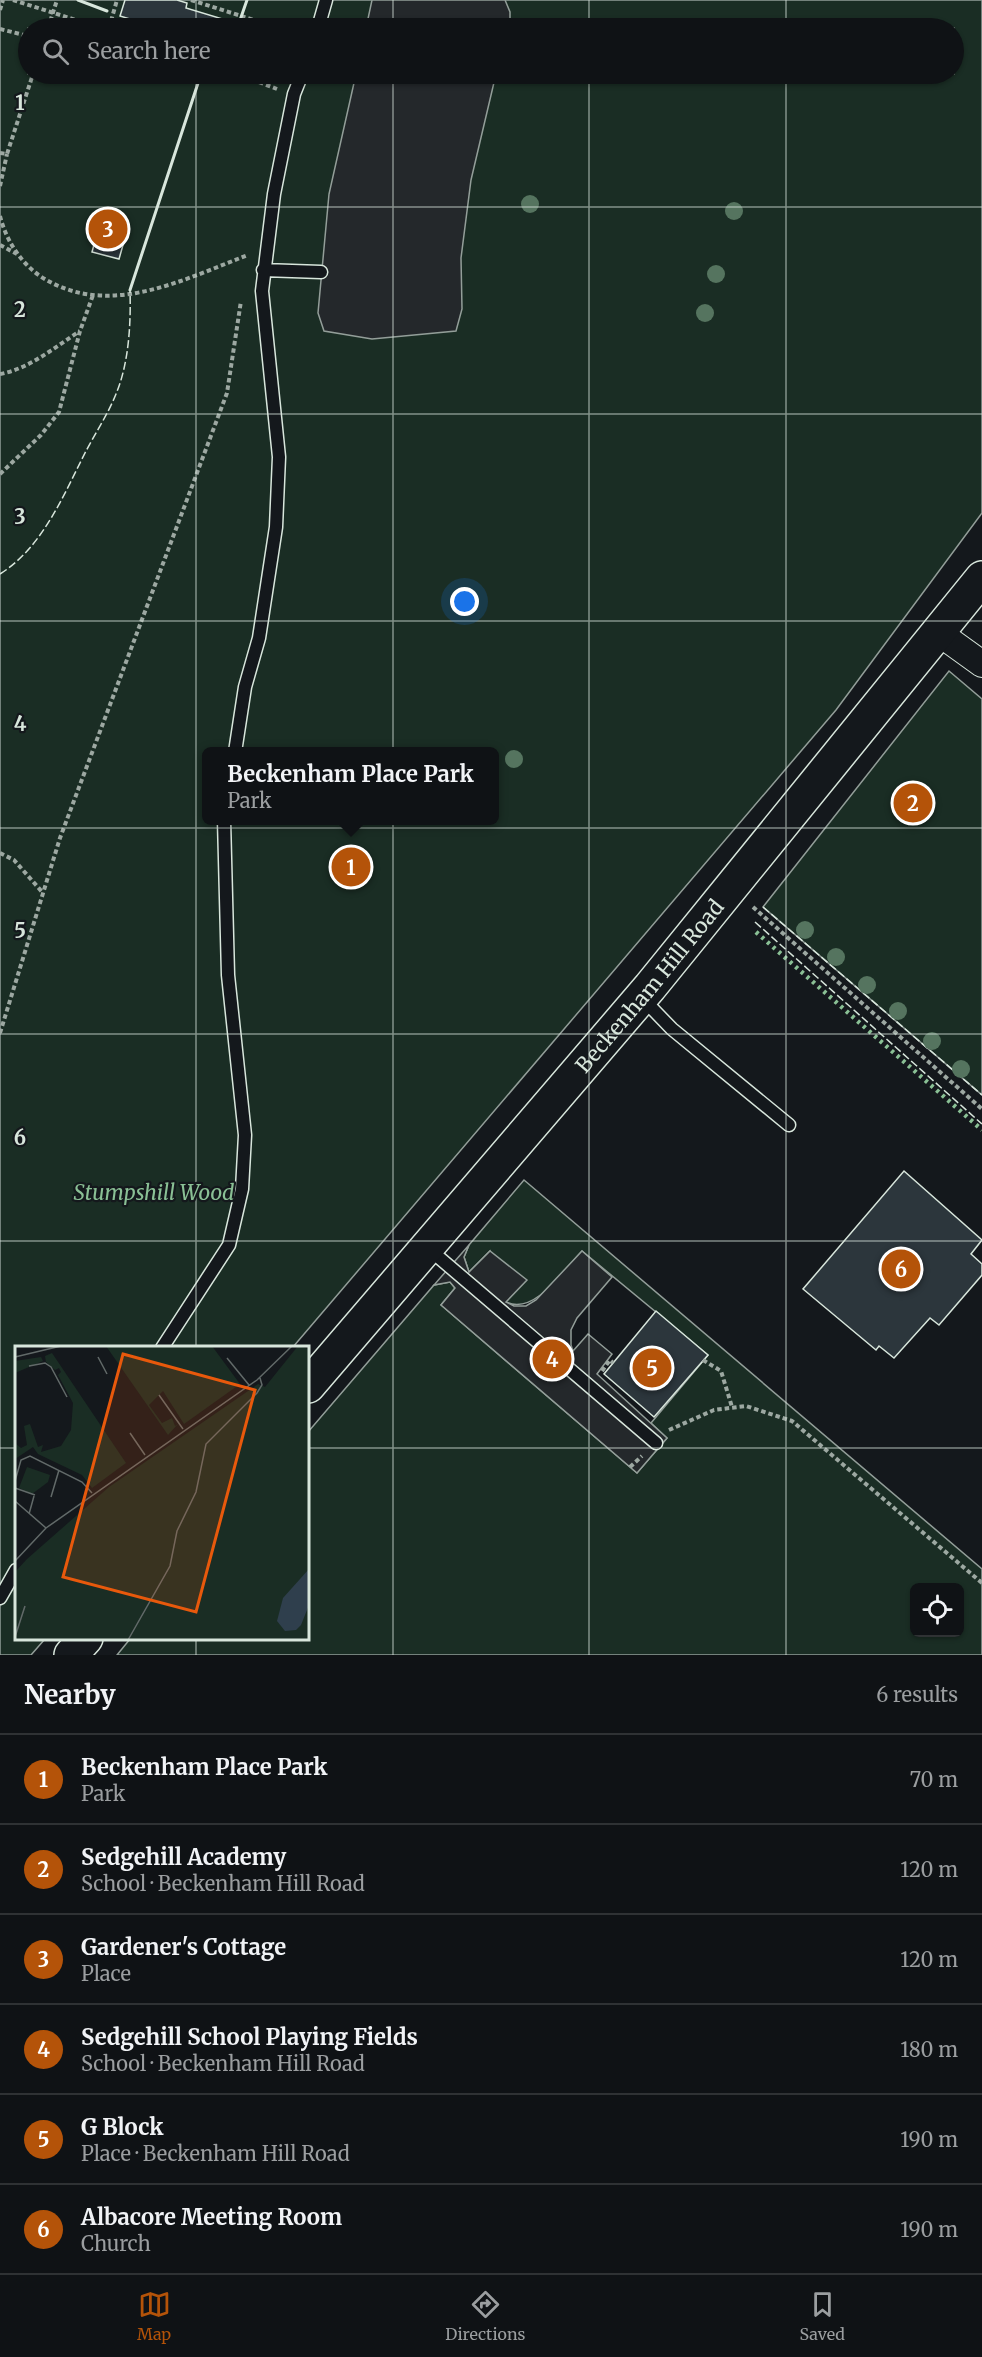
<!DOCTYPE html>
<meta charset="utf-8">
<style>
body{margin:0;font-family:Merriweather,serif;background:#1d2022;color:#f1f3f6}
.controls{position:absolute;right:18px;bottom:18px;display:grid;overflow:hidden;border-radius:9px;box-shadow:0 2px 4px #0004}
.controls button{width:54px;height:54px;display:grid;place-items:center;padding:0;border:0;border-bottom:2px solid #2f3234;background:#0f1215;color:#f1f3f6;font:30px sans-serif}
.you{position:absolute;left:465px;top:602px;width:21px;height:21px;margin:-15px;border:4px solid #fff;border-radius:50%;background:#1a73e8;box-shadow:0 0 0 9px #1a73e833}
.badge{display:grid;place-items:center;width:39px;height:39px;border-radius:50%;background:#b45309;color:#fff;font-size:20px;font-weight:700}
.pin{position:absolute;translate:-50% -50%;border:3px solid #fff;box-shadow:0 2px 6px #0006}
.popup{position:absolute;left:202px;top:747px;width:297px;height:78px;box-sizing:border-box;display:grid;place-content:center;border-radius:9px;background:#0f1215;filter:drop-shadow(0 2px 4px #0005);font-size:20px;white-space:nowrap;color:#9b9ea0}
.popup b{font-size:22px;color:#f1f3f6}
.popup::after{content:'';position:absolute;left:50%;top:100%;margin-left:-12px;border:12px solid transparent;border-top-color:#0f1215}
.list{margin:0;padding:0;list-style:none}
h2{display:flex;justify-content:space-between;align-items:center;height:78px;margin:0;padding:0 24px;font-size:26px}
h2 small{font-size:20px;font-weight:400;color:#9b9ea0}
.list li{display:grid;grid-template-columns:39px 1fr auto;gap:18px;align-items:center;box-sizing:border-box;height:90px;padding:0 24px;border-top:2px solid #2f3234}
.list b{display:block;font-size:22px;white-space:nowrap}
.list p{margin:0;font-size:20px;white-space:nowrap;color:#9b9ea0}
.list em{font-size:20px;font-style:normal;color:#9b9ea0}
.icon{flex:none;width:33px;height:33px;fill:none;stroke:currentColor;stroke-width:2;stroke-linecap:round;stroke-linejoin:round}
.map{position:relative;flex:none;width:982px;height:1655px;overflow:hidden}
.search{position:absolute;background:#0f1215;box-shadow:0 2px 4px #0004;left:18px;right:18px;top:18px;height:66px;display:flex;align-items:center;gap:15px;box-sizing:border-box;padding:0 21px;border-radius:33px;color:#9b9ea0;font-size:22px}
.sheet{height:618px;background:#0f1215}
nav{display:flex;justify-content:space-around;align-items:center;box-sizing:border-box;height:84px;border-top:2px solid #2f3234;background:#0f1215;font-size:16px;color:#9b9ea0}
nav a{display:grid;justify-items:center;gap:3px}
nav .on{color:#b45309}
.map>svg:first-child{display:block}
.green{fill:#1a2d24;stroke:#939e99;stroke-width:1.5;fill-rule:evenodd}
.parking{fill:#24282b;stroke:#939e99;stroke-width:1.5}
.building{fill:#2c363c;stroke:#d8e6dc;stroke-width:1.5}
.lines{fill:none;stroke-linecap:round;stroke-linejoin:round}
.service-casing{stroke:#d8e6dc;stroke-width:15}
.minor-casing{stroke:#d8e6dc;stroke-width:28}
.primary-casing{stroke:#d8e6dc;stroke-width:36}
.path{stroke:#9da8a2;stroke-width:4;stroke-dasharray:4.5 3;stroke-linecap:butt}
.service{stroke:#14181c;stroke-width:12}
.minor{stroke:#14181c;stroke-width:26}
.primary{stroke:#14181c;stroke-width:33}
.hedge{stroke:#8ac095;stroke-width:4.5;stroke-dasharray:3 4.5;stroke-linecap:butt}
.fence{stroke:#d8e6dc;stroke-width:1.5;stroke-dasharray:8 3;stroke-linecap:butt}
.wall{stroke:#d8e6dc;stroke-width:3}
.tree{fill:#55745f}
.grid{fill:none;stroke:#d8e6dc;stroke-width:1.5;stroke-opacity:0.55}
.labels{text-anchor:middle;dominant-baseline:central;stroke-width:4.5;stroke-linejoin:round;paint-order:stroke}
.street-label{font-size:21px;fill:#d8e6dc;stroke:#14181c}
.park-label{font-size:21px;font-style:italic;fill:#8ac095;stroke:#14181c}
.inset-road{fill:none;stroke:#626a69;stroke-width:1.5}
.view{fill:#e8590c;fill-opacity:0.15;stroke:#e8590c;stroke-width:3}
.inset-edge{fill:none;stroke:#d8e6dc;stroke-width:3}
.grid-label{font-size:20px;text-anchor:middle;font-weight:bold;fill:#d8e6dc;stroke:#14181c;stroke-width:4.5;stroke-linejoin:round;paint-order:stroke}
</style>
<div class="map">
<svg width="982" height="1655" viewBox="0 0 982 1655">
<rect width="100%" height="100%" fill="#14181c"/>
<path class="green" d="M0 0H982V513L836 710 293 1347 16 1348V1638L45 1639 31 1655H0ZM28 28H954V74H28ZM207 752H495V820H207Z
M949 671 982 699V1095L763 907Z
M524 1180 982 1569V1655H117L130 1639 308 1638V1432L434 1285 450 1282 455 1288 441 1305 637 1473 667 1438 651 1423 708 1355 582 1251C564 1270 534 1316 506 1302L490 1251 469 1272 464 1257 469 1245ZM914 1588H960V1632H914Z"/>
<path class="parking" d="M372 0H505L510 12V28H366Z
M356 74H496L471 180 461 258 462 309 456 331 372 339 324 331 318 313 329 194Z
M469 1245 464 1257 469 1272 490 1251 527 1280 506 1302 514 1306H526L536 1300 582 1251 612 1277 577 1318 571 1330V1345L573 1351 588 1334 612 1354 597 1374 667 1438 637 1473 441 1305 455 1288 450 1282 434 1285Z"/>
<path class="building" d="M125 0H177L187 3 186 8 239 24 238 28H159L120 16Z
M103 212 121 217 114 242 123 245 119 259 92 252Z
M904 1171 982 1240 971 1254 982 1264V1275L939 1325 930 1318 894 1358 879 1346 876 1350 803 1289Z
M656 1311 708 1355 654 1417 604 1374Z"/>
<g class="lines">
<defs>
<path id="service" d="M318 28 326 0
M263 270 321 272
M235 752 245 687 259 638 276 527 279 457 262 291 274 194 294 94 302 74
M642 998 672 1029 789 1125
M429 1249 656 1443
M162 1348 229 1245 242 1189 245 1135 228 975 224 820
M0 1598 16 1570"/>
<path id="minor" d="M939 633 982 664"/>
<g id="primary">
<path id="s1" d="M308 1386 650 987 982 578"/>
<path d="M71 1655 86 1638"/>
</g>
</defs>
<use href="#service" class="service-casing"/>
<use href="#minor" class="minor-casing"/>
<use href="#primary" class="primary-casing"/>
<path class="path" d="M13 0 101 28
M191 0 279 28
M0 10 3 0
M48 28 57 0
M109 28 117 0
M0 29 28 36
M238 74 277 89
M0 153 7 154 33 74
M0 186 7 154
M0 216C6 240 20 262 40 276 107 320 182 280 248 255
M0 245 17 254
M0 374C29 369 55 347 80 331
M0 474 41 435 59 412 80 331 93 295
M0 853 14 860 43 893
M753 907 982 1109
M0 1033 60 838 227 393 241 301
M703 1360 721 1371 732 1407
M602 1371 610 1360 613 1363
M669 1430 714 1410 746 1406 792 1421 982 1583
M630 1467 642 1456"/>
<use href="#service" class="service"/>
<use href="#minor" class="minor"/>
<use href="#primary" class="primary"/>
<path class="hedge" d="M756 932 982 1130"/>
<path class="fence" d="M0 574C43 547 64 494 86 451 96 432 108 414 116 394 129 363 131 323 130 290
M763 907 982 1095
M755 922 982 1124"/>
<path class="wall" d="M78 0 107 11
M238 26 247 0
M130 290 201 74"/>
</g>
<g class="tree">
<circle cx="530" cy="204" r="9"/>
<circle cx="734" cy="211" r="9"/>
<circle cx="716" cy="274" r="9"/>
<circle cx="705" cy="313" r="9"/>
<circle cx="514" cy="759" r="9"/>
<circle cx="805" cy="930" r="9"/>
<circle cx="836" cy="957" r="9"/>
<circle cx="867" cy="985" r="9"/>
<circle cx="898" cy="1011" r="9"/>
<circle cx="932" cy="1041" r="9"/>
<circle cx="961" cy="1069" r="9"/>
</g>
<path class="grid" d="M196 0V28M393 0V28M589 0V28M786 0V28M196 74V1348M393 74V1655M589 74V1655M786 74V1655M0 207H982M0 414H982M0 621H982M0 828H982M0 1034H982M0 1241H982M0 1448H16M308 1448H982M196 1638V1655"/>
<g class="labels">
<g class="street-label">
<text stroke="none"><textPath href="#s1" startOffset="526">Beckenham Hill Road</textPath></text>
</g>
<g class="park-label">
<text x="154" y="1192">Stumpshill Wood</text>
</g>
</g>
<g transform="translate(15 1346)">
<rect width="294" height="294" fill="#14181c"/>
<path d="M91 0H197L225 38 169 78 148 45 134 59 147 77 157 72 160 80 163 78 153 89ZM283 0 294 3V294H0V226L12 213 94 141 243 38 250 41ZM37 7 111 117 77 142 67 129 23 108 18 101 0 113 1 98 6 102 12 99 9 80 15 78 23 101 28 99 26 106 46 100 56 84 58 57 43 29 46 26 44 22 40 24 31 16 30 10ZM26 11 28 15 0 27V15ZM12 121 35 129 33 136 17 148 4 142Z" fill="#1a2d24"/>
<path d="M294 223V259L286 279 281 284 270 285 262 275 268 252Z" fill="#2f3f4d"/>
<path class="inset-road" d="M0 11 46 0M83 11 92 28M212 12 234 39M14 20 30 17 36 21 52 51M144 49 168 83M115 87 130 109M0 135 6 114 15 110 67 136 77 147M0 142 20 149M36 151 44 124M0 155 31 182M14 168 19 150M0 215 31 182 242 34 277 0M0 291 10 260M113 294 155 220 162 185 181 146 191 98 242 47 247 39 245 32"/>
<path class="view" d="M108 8 240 44 181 266 48 231Z"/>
<rect width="294" height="294" class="inset-edge"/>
</g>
<g class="grid-label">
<text x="20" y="110">1</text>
<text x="20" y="317">2</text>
<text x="20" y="524">3</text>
<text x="20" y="731">4</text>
<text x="20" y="938">5</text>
<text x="20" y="1145">6</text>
</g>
</svg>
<div class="controls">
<button><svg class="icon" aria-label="locate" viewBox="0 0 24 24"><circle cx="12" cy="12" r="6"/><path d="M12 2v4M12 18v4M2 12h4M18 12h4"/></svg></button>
</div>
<div class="you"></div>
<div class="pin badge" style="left:351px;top:867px">1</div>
<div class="popup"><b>Beckenham Place Park</b>Park</div>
<div class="pin badge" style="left:913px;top:803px">2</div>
<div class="pin badge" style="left:108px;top:229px">3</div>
<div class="pin badge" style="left:552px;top:1359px">4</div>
<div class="pin badge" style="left:652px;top:1368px">5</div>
<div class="pin badge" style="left:901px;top:1269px">6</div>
<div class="search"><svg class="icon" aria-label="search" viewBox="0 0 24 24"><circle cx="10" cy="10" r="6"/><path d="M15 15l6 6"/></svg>Search here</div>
</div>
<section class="sheet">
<h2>Nearby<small>6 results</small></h2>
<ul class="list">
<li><span class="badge">1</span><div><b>Beckenham Place Park</b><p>Park</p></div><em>70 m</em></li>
<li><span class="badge">2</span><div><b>Sedgehill Academy</b><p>School · Beckenham Hill Road</p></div><em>120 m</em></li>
<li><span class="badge">3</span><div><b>Gardener's Cottage</b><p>Place</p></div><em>120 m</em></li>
<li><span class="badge">4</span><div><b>Sedgehill School Playing Fields</b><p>School · Beckenham Hill Road</p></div><em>180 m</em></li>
<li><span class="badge">5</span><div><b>G Block</b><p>Place · Beckenham Hill Road</p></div><em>190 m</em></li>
<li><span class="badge">6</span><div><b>Albacore Meeting Room</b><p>Church</p></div><em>190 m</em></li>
</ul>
</section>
<nav>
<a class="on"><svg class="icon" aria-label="map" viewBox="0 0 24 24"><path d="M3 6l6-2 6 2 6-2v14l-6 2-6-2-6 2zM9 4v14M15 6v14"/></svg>Map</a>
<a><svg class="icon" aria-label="directions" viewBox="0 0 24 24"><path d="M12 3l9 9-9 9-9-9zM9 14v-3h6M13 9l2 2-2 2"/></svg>Directions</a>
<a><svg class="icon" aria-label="saved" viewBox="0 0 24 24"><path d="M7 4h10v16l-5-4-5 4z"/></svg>Saved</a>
</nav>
